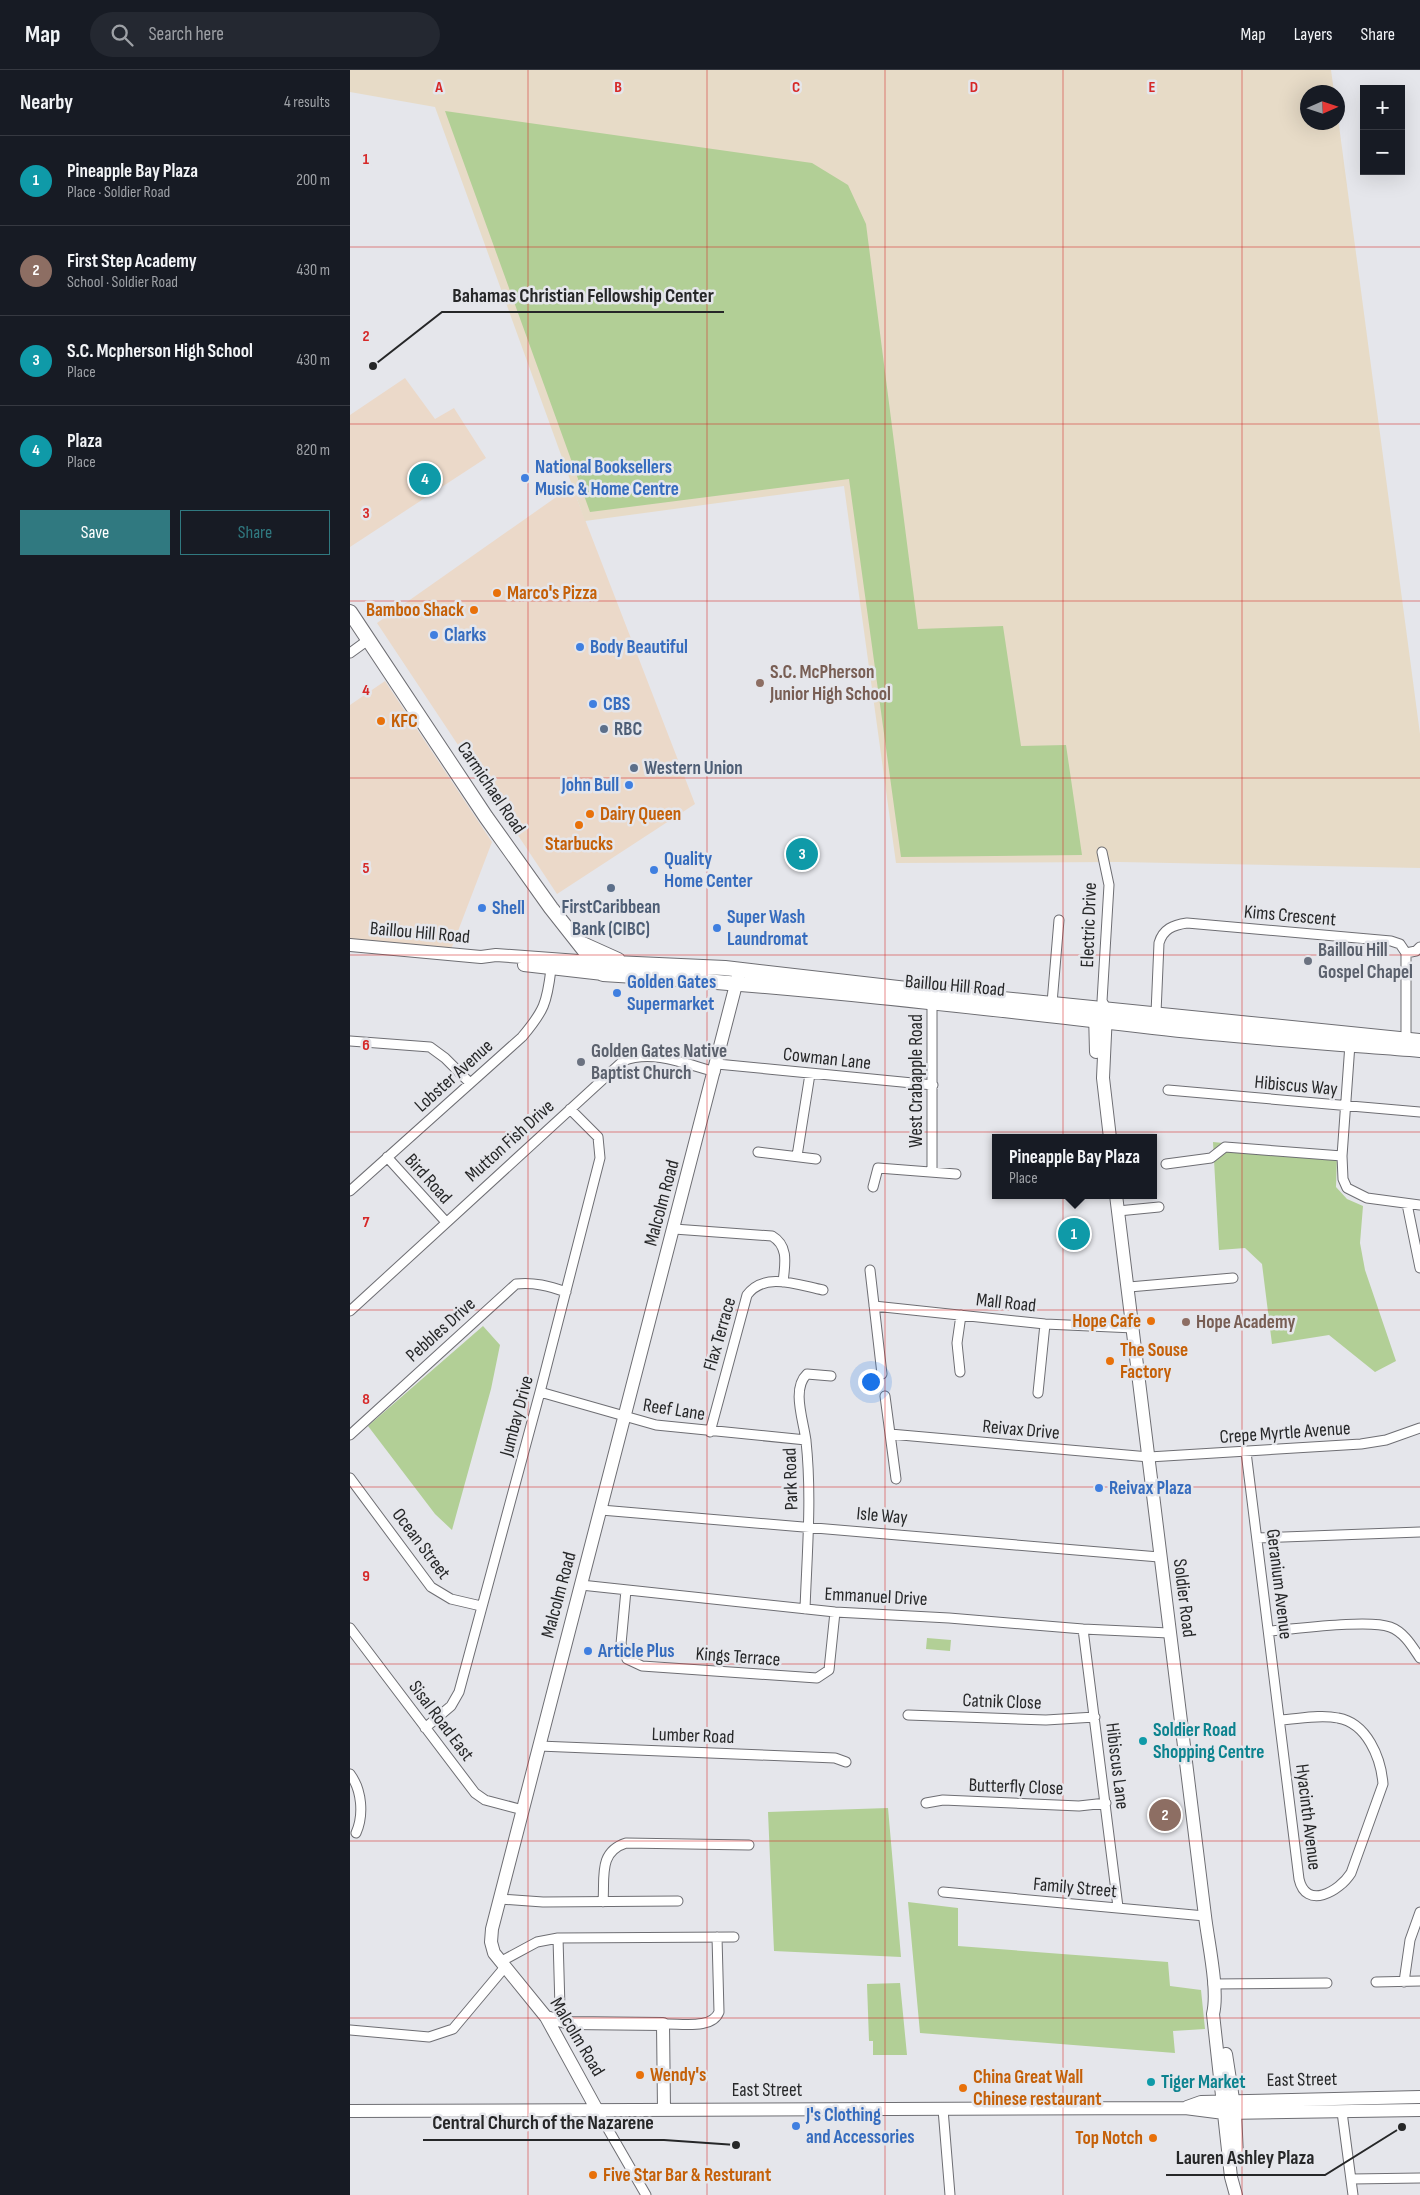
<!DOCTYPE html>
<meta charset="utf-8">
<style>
body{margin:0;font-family:"Sofia Sans Condensed",sans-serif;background:#242831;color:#f1f3f6}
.controls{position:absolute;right:15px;top:15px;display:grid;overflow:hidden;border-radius:0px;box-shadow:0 5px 20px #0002}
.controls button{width:45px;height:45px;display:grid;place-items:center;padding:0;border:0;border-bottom:1px solid #363941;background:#171b24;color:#f1f3f6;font:25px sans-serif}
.compass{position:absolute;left:950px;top:15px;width:45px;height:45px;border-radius:50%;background:#171b24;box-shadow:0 5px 20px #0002;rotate:87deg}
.you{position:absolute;left:520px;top:1311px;width:18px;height:18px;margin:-12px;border:4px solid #fff;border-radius:50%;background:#1a73e8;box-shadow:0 0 0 8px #1a73e833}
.badge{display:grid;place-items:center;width:32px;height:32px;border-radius:50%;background:#307980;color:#fff;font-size:16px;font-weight:700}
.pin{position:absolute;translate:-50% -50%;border:2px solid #fff;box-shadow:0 1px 5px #0006}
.popup{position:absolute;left:642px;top:1064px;width:165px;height:65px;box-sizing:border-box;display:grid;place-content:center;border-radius:0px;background:#171b24;filter:drop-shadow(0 1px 4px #0005);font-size:16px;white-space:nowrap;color:#9ea1a6}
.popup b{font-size:19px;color:#f1f3f6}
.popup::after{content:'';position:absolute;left:50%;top:100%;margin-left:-10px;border:10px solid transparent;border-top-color:#171b24}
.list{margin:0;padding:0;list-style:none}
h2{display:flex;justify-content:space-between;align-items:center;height:65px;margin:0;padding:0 20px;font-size:21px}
h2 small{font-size:16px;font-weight:400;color:#9ea1a6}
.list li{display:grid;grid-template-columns:32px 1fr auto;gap:15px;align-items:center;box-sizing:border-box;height:90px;padding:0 20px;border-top:1px solid #363941}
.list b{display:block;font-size:19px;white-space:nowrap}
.list p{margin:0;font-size:16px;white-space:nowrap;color:#9ea1a6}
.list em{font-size:16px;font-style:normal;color:#9ea1a6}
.actions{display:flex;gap:10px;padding:15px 20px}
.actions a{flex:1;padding:11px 0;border:1px solid #307980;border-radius:0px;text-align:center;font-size:18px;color:#307980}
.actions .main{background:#307980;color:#fff}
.icon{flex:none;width:28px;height:28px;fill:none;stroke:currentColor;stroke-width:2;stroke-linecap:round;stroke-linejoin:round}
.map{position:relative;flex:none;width:1070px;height:2125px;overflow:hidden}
header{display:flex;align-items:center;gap:30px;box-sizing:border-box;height:70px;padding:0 25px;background:#171b24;border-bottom:1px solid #363941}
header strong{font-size:24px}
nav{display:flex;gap:28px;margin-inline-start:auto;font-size:18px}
.search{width:350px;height:45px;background:#242831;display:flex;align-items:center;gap:12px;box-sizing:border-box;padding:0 18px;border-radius:28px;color:#9ea1a6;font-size:19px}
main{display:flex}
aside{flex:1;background:#171b24}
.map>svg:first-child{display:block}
.commercial{fill:#ebd9c9}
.industrial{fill:#e7dbc7}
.green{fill:#b2cf96}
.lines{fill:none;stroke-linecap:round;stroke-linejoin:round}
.street-casing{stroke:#6e6e73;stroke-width:11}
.secondary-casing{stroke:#6e6e73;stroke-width:14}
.primary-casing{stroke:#6e6e73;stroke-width:16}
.street{stroke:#fff;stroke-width:9}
.secondary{stroke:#fff;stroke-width:12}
.primary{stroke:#fff;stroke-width:14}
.grid{fill:none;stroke:#d62828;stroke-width:1;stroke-opacity:0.55}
.shop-dot{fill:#3f7fe0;stroke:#e5e6eb;stroke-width:2}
.food-dot{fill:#e8710a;stroke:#e5e6eb;stroke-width:2}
.education-dot{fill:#8d6e63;stroke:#e5e6eb;stroke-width:2}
.service-dot{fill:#5c6f8a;stroke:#e5e6eb;stroke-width:2}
.worship-dot{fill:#6b7280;stroke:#e5e6eb;stroke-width:2}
.culture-dot{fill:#0f9aa8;stroke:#e5e6eb;stroke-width:2}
.labels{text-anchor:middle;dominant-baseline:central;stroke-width:5;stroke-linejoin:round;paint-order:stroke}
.shop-label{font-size:19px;font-weight:bold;fill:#366cbe;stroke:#e5e6eb;text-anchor:start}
.food-label{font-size:19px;font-weight:bold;fill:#c56008;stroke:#e5e6eb;text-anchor:start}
.education-label{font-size:19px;font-weight:bold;fill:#785e54;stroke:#e5e6eb;text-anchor:start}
.service-label{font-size:19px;font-weight:bold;fill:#4e5e75;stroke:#e5e6eb;text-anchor:start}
.street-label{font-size:19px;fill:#262728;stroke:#e5e6eb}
.worship-label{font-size:19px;font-weight:bold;fill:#5b616d;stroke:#e5e6eb;text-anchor:start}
.culture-label{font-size:19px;font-weight:bold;fill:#0d838f;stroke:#e5e6eb;text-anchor:start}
.grid-label{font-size:16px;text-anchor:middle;font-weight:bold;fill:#d62828;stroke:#e5e6eb;stroke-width:5;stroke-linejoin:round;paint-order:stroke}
.leader{fill:none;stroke:#262728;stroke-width:2}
.callout-dot{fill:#262728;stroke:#e5e6eb;stroke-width:2}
.callout-label{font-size:20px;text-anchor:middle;font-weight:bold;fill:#262728;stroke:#e5e6eb;stroke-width:5;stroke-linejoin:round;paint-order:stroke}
</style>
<header>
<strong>Map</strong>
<div class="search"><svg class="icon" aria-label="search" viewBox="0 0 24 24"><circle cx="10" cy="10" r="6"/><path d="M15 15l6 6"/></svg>Search here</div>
<nav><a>Map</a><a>Layers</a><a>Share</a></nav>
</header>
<main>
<aside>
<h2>Nearby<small>4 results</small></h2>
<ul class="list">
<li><span class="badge" style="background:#0f9aa8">1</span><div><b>Pineapple Bay Plaza</b><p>Place · Soldier Road</p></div><em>200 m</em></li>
<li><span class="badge" style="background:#8d6e63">2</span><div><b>First Step Academy</b><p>School · Soldier Road</p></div><em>430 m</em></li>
<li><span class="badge" style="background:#0f9aa8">3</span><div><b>S.C. Mcpherson High School</b><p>Place</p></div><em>430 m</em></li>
<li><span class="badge" style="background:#0f9aa8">4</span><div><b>Plaza</b><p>Place</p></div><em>820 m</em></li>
</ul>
<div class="actions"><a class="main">Save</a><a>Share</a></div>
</aside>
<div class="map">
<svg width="1070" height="2125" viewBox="0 0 1070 2125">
<rect width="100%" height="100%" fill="#e5e6eb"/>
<path class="commercial" d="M55 308 85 349 104 338 136 388 0 477V345Z
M222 416 345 734 207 824 27 553Z
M35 611 142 772 100 882 0 873V635Z"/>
<path class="industrial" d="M0 0H981L984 22H958V52H988V48L1070 664V798L770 792 546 793 494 416 235 451 85 37 0 22Z"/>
<path class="green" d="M95 41 462 93 498 115 516 154 568 559 653 556 671 676 716 675 732 785 551 787 499 409 240 442Z
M863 1072 987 1084 986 1117 997 1129 1013 1136 1010 1173 1015 1200 1046 1291 1025 1302 979 1265 922 1274 912 1194 895 1178 869 1180Z
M133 1256 150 1275 141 1319 102 1460 85 1444 18 1356Z
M577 1568 601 1570 600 1581 576 1579Z
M538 1738 551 1887 424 1881 418 1742Z
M558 1832 608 1838V1876L818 1892 820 1916 851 1920 855 1959 823 1961 825 1983 570 1963Z
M550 1913 557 1985H523V1971H519L517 1914Z"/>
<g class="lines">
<defs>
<path id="street" d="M0 583 18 570
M752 782 759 815 752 931 756 938
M1056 883 1066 881 1070 877
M702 933 709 850
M806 943 809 873C813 859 823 855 837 853L1041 871 1050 874 1056 883V969
M0 971 80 977 95 988 120 1013
M1000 974 992 1086 993 1109 997 1118 1017 1128 1070 1135
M367 994 583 1015
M818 1020 1070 1042
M408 1082 466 1089
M447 1086 460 1004
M37 1087 96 1152
M816 1094 861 1088 875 1077 992 1086
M582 1101V929
M523 1117 528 1098 606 1104
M0 1121 172 967C194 941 197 933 201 899
M1057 1134 1070 1198
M768 1141 809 1137
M324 1159 422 1166C439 1176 435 1194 433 1212
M520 1200 532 1304
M779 1217 883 1208
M524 1236 695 1254 784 1258
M0 1241 273 991C302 979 336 994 365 1002
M610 1302 607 1273 611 1245
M190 1322 306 1355 456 1370
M688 1323 695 1254
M535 1326 546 1409
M360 1362 397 1225C415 1201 448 1215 473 1220
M540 1364 799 1387 1011 1374 1036 1370 1070 1358
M0 1365 166 1214C184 1212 199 1216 216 1222
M896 1382 949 1809C956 1840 989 1822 1001 1803L1033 1714C1031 1688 1017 1653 988 1648 970 1644 948 1649 930 1650
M0 1408 81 1517 101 1529 131 1536
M251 1440 809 1487
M907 1468 1070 1462
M231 1515 485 1542 599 1548 733 1559 819 1563
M276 1520 271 1574 277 1589 292 1596 467 1608 479 1600 485 1542
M455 1539C457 1483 462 1427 456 1371 454 1352 441 1319 457 1304L481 1306
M0 1558 125 1723 135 1730 173 1740
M733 1559 768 1837
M920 1561C946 1559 1019 1549 1040 1557 1054 1562 1062 1576 1070 1588
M558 1645 696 1650 745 1647
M75 1658 101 1636 109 1622 190 1322 250 1088 248 1067 220 1039
M189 1676 485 1688 496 1692
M0 1704C12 1720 14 1745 6 1763
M576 1733 593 1730 729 1736 756 1733
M593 1822 855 1846
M150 1829 193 1832 328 1831
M253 1832C255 1807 248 1782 276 1773L399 1775
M208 1868 210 1938 220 1953
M150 1892 187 1872 208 1868 384 1867
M1026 1912 1070 1911
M1054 1912 1060 1870 1070 1842
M863 1914 977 1913
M313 1954C330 1953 362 1960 369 1942L367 1867
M0 1960 79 1967 103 1959 155 1897
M593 2039 600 2125
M247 2040 296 2125
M992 2042 1003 2125
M1002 2109 1070 2108"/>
<path id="secondary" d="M0 875 131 887 146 885 242 892
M174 895 253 904
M745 942 746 982
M756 943 753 1008 760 1068
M766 1125 855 1846C858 1872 869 1920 863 1944L881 2107 886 2125
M196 1947 220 1953 313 1954 314 2039
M876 1984 885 2042 887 2086
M837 2037 851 2032 1070 2027
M247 2040 196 1947 144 1883 141 1872 142 1859 390 899
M0 2041 835 2038 874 2043 1070 2040"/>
<path id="primary" d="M0 542 136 747 201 838 253 904C437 915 620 936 803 957 892 967 981 973 1070 980
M228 872 268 890
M242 892 375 898 583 922 1070 971"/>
</defs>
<use href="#street" class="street-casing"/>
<use href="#secondary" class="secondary-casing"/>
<use href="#primary" class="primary-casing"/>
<use href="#street" class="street"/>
<use href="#secondary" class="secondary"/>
<use href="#primary" class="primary"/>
</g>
<path class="grid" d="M178 0V2125M357 0V2125M535 0V2125M713 0V2125M892 0V2125M0 177H1070M0 354H1070M0 531H1070M0 708H1070M0 885H1070M0 1062H1070M0 1240H1070M0 1417H1070M0 1594H1070M0 1771H1070M0 1948H1070"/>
<g class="shop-dot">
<circle cx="175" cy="408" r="5"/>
<circle cx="84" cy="565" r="5"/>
<circle cx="230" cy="577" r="5"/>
<circle cx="243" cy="634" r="5"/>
<circle cx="279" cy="715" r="5"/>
<circle cx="304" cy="800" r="5"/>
<circle cx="132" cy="838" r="5"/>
<circle cx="367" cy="858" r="5"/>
<circle cx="267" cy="923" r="5"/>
<circle cx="749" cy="1418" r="5"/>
<circle cx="238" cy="1581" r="5"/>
<circle cx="446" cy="2056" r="5"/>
</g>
<g class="food-dot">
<circle cx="147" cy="523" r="5"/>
<circle cx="124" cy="540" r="5"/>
<circle cx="31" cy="651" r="5"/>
<circle cx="240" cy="744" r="5"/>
<circle cx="229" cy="755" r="5"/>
<circle cx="801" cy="1251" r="5"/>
<circle cx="760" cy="1291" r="5"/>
<circle cx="290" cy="2005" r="5"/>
<circle cx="613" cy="2018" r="5"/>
<circle cx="803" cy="2068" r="5"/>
<circle cx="243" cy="2105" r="5"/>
</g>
<g class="education-dot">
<circle cx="410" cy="613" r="5"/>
<circle cx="836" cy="1252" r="5"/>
</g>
<g class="service-dot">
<circle cx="254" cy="659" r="5"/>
<circle cx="284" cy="698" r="5"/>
<circle cx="261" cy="818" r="5"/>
</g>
<g class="worship-dot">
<circle cx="958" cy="891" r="5"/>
<circle cx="231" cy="992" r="5"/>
</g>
<g class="culture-dot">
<circle cx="793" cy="1671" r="5"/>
<circle cx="801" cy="2012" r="5"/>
</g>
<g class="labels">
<g class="shop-label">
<text x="185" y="397">National Booksellers<tspan x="185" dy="22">Music &amp; Home Centre</tspan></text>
<text x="94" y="565">Clarks</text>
<text x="240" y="577">Body Beautiful</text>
<text x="253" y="634">CBS</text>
<text x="269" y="715" text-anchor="end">John Bull</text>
<text x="314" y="789">Quality<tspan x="314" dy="22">Home Center</tspan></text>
<text x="142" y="838">Shell</text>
<text x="377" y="847">Super Wash<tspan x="377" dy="22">Laundromat</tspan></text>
<text x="277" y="912">Golden Gates<tspan x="277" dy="22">Supermarket</tspan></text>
<text x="759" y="1418">Reivax Plaza</text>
<text x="248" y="1581">Article Plus</text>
<text x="456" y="2045">J's Clothing<tspan x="456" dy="22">and Accessories</tspan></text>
</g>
<g class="food-label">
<text x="157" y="523">Marco's Pizza</text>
<text x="114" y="540" text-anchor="end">Bamboo Shack</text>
<text x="41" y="651">KFC</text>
<text x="250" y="744">Dairy Queen</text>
<text x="229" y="774" text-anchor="middle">Starbucks</text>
<text x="791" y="1251" text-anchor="end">Hope Cafe</text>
<text x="770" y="1280">The Souse<tspan x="770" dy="22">Factory</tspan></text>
<text x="300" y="2005">Wendy's</text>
<text x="623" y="2007">China Great Wall<tspan x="623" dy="22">Chinese restaurant</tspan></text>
<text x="793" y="2068" text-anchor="end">Top Notch</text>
<text x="253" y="2105">Five Star Bar &amp; Resturant</text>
</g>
<g class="education-label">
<text x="420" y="602">S.C. McPherson<tspan x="420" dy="22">Junior High School</tspan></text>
<text x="846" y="1252">Hope Academy</text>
</g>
<g class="service-label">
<text x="264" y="659">RBC</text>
<text x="294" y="698">Western Union</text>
<text x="261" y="837" text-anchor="middle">FirstCaribbean<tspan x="261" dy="22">Bank (CIBC)</tspan></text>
</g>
<g class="street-label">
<text transform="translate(141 718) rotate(56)">Carmichael Road</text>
<text transform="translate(940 846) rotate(5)">Kims Crescent</text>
<text transform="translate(739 855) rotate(-88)">Electric Drive</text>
<text transform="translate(70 863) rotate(5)">Baillou Hill Road</text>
<text transform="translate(605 916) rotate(5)">Baillou Hill Road</text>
<text transform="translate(477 989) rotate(6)">Cowman Lane</text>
<text transform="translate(104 1006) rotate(-42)">Lobster Avenue</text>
<text transform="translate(566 1011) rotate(-90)">West Crabapple Road</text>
<text transform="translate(946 1016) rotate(5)">Hibiscus Way</text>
<text transform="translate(160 1071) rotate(-42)">Mutton Fish Drive</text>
<text transform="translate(78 1109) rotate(48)">Bird Road</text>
<text transform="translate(312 1133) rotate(-75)">Malcolm Road</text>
<text transform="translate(656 1233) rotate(6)">Mall Road</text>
<text transform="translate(91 1260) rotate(-42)">Pebbles Drive</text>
<text transform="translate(370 1264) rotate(-74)">Flax Terrace</text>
<text transform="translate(324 1340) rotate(9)">Reef Lane</text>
<text transform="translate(167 1346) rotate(-75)">Jumbay Drive</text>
<text transform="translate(671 1360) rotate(5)">Reivax Drive</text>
<text transform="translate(935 1363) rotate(-4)">Crepe Myrtle Avenue</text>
<text transform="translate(441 1409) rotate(-92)">Park Road</text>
<text transform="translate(532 1446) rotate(5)">Isle Way</text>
<text transform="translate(71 1474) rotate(53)">Ocean Street</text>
<text transform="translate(929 1514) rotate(83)">Geranium Avenue</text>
<text transform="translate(209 1525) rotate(-75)">Malcolm Road</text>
<text transform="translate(526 1527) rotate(3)">Emmanuel Drive</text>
<text transform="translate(834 1528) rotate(83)">Soldier Road</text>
<text transform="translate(388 1587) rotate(4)">Kings Terrace</text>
<text transform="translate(652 1632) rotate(2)">Catnik Close</text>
<text transform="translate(91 1651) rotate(53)">Sisal Road East</text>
<text transform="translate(343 1666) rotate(2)">Lumber Road</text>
<text transform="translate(767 1696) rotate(83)">Hibiscus Lane</text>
<text transform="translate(666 1717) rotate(2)">Butterfly Close</text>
<text transform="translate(958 1747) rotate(83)">Hyacinth Avenue</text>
<text transform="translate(725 1818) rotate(5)">Family Street</text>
<text transform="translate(227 1967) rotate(59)">Malcolm Road</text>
<text transform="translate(952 2010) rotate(-1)">East Street</text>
<text x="417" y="2020">East Street</text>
</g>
<g class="worship-label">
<text x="968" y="880">Baillou Hill<tspan x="968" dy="22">Gospel Chapel</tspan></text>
<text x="241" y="981">Golden Gates Native<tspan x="241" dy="22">Baptist Church</tspan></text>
</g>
<g class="culture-label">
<text x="803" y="1660">Soldier Road<tspan x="803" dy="22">Shopping Centre</tspan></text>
<text x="811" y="2012">Tiger Market</text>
</g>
</g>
<g class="grid-label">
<text x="89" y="22">A</text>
<text x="268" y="22">B</text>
<text x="446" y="22">C</text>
<text x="624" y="22">D</text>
<text x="802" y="22">E</text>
<text x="16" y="94">1</text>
<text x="16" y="271">2</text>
<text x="16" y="448">3</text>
<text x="16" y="625">4</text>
<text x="16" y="803">5</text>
<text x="16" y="980">6</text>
<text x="16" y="1157">7</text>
<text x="16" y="1334">8</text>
<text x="16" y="1511">9</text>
</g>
<path class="leader" d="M23 296L92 242H374M386 2075L314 2070H73M1052 2057L975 2105H816"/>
<g class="callout-dot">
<circle cx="23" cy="296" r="5"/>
<circle cx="386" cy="2075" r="5"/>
<circle cx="1052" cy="2057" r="5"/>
</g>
<g class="callout-label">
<text x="233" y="232">Bahamas Christian Fellowship Center</text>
<text x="193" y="2059">Central Church of the Nazarene</text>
<text x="895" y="2094">Lauren Ashley Plaza</text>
</g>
</svg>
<div class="controls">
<button>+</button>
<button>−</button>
</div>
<svg class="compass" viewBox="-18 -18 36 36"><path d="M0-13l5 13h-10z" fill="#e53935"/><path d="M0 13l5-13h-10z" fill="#9ea1a6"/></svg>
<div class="you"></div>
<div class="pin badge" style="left:724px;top:1164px;background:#0f9aa8">1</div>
<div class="popup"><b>Pineapple Bay Plaza</b>Place</div>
<div class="pin badge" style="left:815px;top:1745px;background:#8d6e63">2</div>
<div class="pin badge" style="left:452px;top:784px;background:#0f9aa8">3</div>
<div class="pin badge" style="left:75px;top:409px;background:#0f9aa8">4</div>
</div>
</main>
